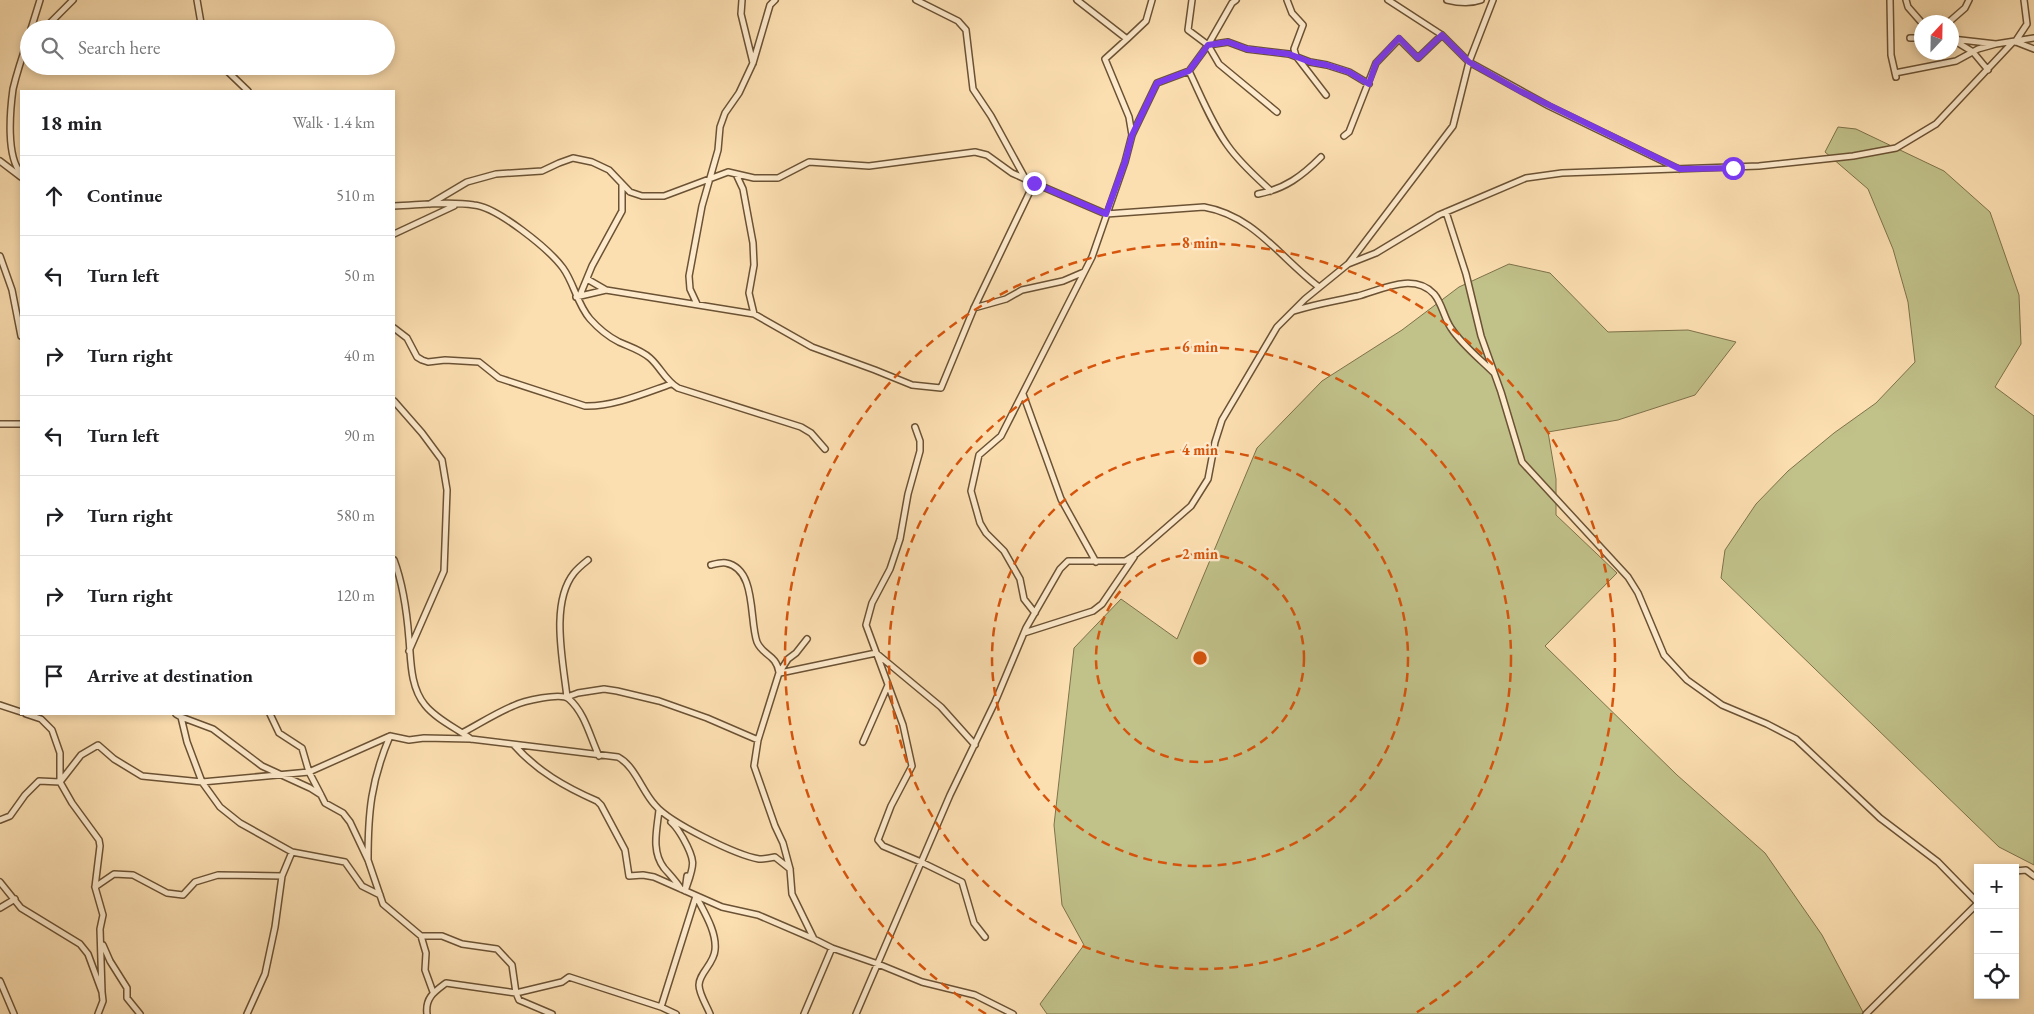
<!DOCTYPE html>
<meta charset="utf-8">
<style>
body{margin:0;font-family:"EB Garamond",serif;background:#f2f2f2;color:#202124}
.controls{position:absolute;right:15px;bottom:15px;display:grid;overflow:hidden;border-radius:0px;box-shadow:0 2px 8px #0003}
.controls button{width:45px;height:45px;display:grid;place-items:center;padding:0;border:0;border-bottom:1px solid #e0e0e0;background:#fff;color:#202124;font:25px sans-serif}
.compass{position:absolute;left:1914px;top:15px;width:45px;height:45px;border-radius:50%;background:#fff;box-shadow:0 2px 8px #0003;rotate:22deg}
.stop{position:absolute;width:15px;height:15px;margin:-11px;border:4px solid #7c3aed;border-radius:50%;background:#fff}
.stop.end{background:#7c3aed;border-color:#fff;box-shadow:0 1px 5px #0008}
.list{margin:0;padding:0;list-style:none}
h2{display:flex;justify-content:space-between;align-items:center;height:65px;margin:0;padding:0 20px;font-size:21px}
h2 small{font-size:16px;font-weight:400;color:#757577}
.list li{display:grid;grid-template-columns:32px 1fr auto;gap:15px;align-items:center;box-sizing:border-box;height:80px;padding:0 20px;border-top:1px solid #e0e0e0}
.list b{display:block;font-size:19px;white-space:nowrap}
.list em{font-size:16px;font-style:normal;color:#757577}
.icon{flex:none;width:28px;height:28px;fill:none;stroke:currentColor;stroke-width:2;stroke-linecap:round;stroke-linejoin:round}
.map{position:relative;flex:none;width:2034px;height:1014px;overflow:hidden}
.search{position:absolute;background:#fff;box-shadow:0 2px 8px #0003;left:20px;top:20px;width:375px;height:55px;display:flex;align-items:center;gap:12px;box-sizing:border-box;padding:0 18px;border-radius:28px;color:#757577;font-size:19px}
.panel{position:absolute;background:#fff;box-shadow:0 2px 8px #0003;left:20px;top:90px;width:375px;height:625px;border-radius:0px}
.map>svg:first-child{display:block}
.green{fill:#c1c18a;stroke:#7e724a}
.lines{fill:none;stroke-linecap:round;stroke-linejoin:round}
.minor-casing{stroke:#6b5234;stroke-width:8}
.minor{stroke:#fdeacc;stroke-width:5}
.route{stroke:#7c3aed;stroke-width:6}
.ring{fill:none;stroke:#d7540c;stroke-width:2.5;stroke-dasharray:9 6}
.centre{fill:#d7540c;stroke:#fdeacc;stroke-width:2.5}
.ring-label{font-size:15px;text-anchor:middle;font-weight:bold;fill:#d7540c;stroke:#fdeacc;stroke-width:4.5;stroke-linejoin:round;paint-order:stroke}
</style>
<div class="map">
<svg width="2034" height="1014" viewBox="0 0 2034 1014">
<rect width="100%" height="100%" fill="#fcdfb1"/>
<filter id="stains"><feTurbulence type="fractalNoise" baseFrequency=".004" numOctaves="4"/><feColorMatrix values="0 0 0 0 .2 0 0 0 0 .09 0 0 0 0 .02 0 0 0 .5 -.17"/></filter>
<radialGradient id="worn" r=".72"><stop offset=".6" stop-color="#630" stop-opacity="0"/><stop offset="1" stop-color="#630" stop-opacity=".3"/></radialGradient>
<path class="green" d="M1838 127 1856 129 1944 171 1990 212 2019 295 2021 344 1995 387 2034 416V865L1999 847 1721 578 1725 550 1756 504 1788 471 1834 433 1876 403 1915 362 1908 302 1893 249 1868 189 1825 152Z
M1509 264 1550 273 1608 332 1688 330 1736 342 1695 395 1618 420 1548 432 1556 479V515L1617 573 1545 646 1677 775 1765 853 1822 935 1864 1014H1047L1040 1004 1084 945 1062 905 1054 825 1074 648 1121 599 1177 639 1257 448 1322 381 1402 330 1459 287Z"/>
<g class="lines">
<defs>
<path id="minor" d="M197 0 202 29
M742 0 741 14 753 63
M916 0 958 21 966 30 973 89 991 116 1025 178
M1077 0 1127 39 1105 59 1129 117 1132 135
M1236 0 1232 3 1208 45 1228 42 1247 49 1289 54 1310 62 1327 65 1349 72 1369 84
M1287 0 1292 13 1303 25 1294 49 1296 56 1326 95
M1388 0 1442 35 1469 62 1549 106 1679 169
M1447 0C1459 3 1470 4 1481 0
M1890 0 1891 55 1896 77
M1906 0 1908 7 1922 23
M1949 22 1965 8 1969 0
M31 29 40 0
M44 29 73 0
M1910 38H1922
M1127 39 1146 21 1152 0
M1952 39 1996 44 2034 38
M1955 41 1973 52 1988 70
M2015 42 2027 24 2024 0
M2016 42 2034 49
M1208 45 1219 64 1277 112
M222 66 248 91
M1189 71C1201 96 1212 124 1228 146 1240 163 1256 177 1271 191
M1895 73 1956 61 1978 49 1996 44
M1344 136 1349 132 1376 63 1399 39 1418 58 1442 35
M0 161 21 177
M21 173C6 157 10 111 13 89 17 72 23 54 29 37
M736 174 743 189 753 243 754 265 749 293 754 314
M1258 194C1285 189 1302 176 1321 157
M430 204 467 182 496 174 542 171 559 163 573 158 592 162 609 170 630 192 642 196H664L728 172 754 178H778L809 162 869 166 975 152 987 155 1012 173 1034 183 1106 214 1204 207C1255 216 1280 258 1319 287
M394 206C420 205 448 201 474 205 497 207 549 249 563 268 574 283 577 304 590 319 598 328 609 337 619 342 630 347 641 350 650 358 661 368 665 380 678 388L801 427 811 433 825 449
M1446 212 1466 274 1481 336 1501 392 1522 462 1628 577 1638 593 1664 655 1687 680 1722 705 1767 724 1796 739 1880 818 1938 862 1978 903 1866 1014
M394 234 454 206
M0 256 12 290 21 336
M1349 263 1453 126 1469 62 1493 0
M587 279 606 290
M580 295 592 266 622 211V185
M576 297 606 290 754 314 812 347 875 370 912 385 941 388 974 308 1034 183
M697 304 690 289 689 276 702 206 718 150 720 127 725 113 739 93 753 63 770 5 775 0
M974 308 1006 299 1022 290 1063 281 1084 272
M1294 311C1315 304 1336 301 1358 296 1381 290 1413 272 1434 294 1442 303 1444 318 1451 328 1462 345 1480 359 1494 373
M394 328 407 338 417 357 422 360 428 362 445 360 479 362 499 378 585 406C612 407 645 393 671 384
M1023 394 1061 499 1096 562
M394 401 422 433 442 460 447 490 444 571 409 651
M0 424H21
M915 427 920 441V451L908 494 900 539 890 569 872 603 866 625 903 725 912 766 891 806 878 840 883 846 921 862 962 882 974 923 985 937
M394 560C403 584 407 613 409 639 411 660 410 687 425 705 436 719 456 728 471 739
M588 560C583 564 578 568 574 573 550 603 563 661 567 697L578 693 604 689 617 691 659 701 707 718 758 740
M711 565C715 564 722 562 726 563 757 569 749 620 757 642 763 656 776 654 779 672
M1035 613 1024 599 1020 579 1004 551 986 533 980 523 971 491 979 455 1001 436 1092 257 1125 162 1132 135 1157 83 1189 71 1208 45 1188 30 1192 0
M1024 633 1093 611 1102 604 1134 557
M807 639 796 653 788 659 779 673 758 740 754 766 775 826 783 843 790 869 792 894 814 939 832 948 878 964 922 982 975 995 1013 1014
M780 673 876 653 941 707 975 745
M0 705 21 712
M26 714 41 719 52 730 60 753V782L72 803 99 840 100 846 95 887 103 915 100 929 102 992
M176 714 181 717 213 729 262 766 310 788 321 795 325 803 343 813 350 822 368 860 383 904 421 936 426 953 425 970 433 992
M270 714 279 733 302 748 309 772 321 795
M181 717 187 742 202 782 220 807 240 823 292 852 345 862 362 886 380 895
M462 733C479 724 496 713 513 706 523 701 561 692 569 699 585 713 590 737 599 756
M863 742 888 685
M514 745C537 771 565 787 597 801L601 805 625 850 629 876 643 875 654 877 722 907 758 915 814 939
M60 782 81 755 98 745 114 759 142 776 202 782 309 772 390 736
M659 810C657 830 651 851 664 868 670 875 676 881 681 889
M0 820 10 816 25 795 39 781 60 782
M671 822C677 827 679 832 683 838 697 863 694 865 685 891L687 876
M368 860C368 812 371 781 390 736L409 740 424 738 471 739 618 757C635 766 642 791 655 805 670 823 736 855 759 859 764 859 770 858 775 857L790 869
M2015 871 2026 870 2034 876
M0 882 21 908 80 944 88 954 102 992 103 1001 98 1014
M95 887 114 874 133 875 167 893 183 895 195 882 218 875 282 876 292 852
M696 896C704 912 717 932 715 950 714 964 699 973 699 985 699 994 707 1006 710 1014
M0 908 15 899
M421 936H442L462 944 497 949 512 965 516 993 519 1000 552 1014
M103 945 110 961 127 988V998L140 1014
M0 981 14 1014
M661 1007 696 896
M247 1014 265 974 275 927 282 876
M427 1014C425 998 434 992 446 983L516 993 562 982 569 977 661 1007 676 1014
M804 1014 832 948
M856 1014 950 795 995 702 1026 628 1060 569 1068 561H1125L1136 554 1191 506 1208 479 1215 442 1222 420 1277 327 1305 299 1348 264 1376 253 1439 215 1526 178 1562 173 1759 166 1853 156 1896 148 1936 124 2013 42"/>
</defs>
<use href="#minor" class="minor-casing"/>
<use href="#minor" class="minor"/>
</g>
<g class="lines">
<path class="route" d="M1034 183 1106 214 1125 162 1132 135 1157 83 1189 71 1208 45 1228 42 1247 49 1289 54 1310 62 1327 65 1349 72 1369 84 1376 63 1399 38 1418 58 1442 35 1469 62 1520 91 1680 169 1733 168"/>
</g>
<g class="ring">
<circle cx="1200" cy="658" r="104"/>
<circle cx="1200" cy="658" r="208"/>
<circle cx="1200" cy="658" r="311"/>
<path d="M986 1014A415 415 0 1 1 1414 1014"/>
</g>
<circle cx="1200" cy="658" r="8" class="centre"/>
<g class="ring-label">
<text x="1200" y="248">8 min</text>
<text x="1200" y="352">6 min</text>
<text x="1200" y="455">4 min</text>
<text x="1200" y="559">2 min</text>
</g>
<rect width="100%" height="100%" filter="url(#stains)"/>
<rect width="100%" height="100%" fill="url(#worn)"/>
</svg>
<div class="controls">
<button>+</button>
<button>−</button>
<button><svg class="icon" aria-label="locate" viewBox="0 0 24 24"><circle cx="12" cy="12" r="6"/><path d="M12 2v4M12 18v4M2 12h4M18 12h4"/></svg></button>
</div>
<svg class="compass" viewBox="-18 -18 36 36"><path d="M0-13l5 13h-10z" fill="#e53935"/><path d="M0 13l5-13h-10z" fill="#757577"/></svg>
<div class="stop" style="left:1733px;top:168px"></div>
<div class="stop end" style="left:1034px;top:183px"></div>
<div class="search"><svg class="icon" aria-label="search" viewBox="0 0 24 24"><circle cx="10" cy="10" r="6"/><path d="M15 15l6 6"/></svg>Search here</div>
<section class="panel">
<h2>18 min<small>Walk · 1.4 km</small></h2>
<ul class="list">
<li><svg class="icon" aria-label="ahead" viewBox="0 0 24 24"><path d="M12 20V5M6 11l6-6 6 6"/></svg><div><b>Continue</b></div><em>510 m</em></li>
<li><svg class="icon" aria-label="left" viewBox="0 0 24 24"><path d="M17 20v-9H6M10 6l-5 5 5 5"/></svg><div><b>Turn left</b></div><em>50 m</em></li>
<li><svg class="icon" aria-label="right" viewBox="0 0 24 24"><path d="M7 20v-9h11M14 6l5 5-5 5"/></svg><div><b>Turn right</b></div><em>40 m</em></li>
<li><svg class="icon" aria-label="left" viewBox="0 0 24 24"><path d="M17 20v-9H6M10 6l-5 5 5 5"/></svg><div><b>Turn left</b></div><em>90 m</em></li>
<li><svg class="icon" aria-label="right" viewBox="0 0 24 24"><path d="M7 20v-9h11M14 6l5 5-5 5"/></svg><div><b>Turn right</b></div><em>580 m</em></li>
<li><svg class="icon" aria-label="right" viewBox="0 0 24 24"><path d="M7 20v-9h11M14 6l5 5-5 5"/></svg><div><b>Turn right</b></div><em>120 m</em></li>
<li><svg class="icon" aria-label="arrive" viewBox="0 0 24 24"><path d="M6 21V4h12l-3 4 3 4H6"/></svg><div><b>Arrive at destination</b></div></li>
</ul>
</section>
</div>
